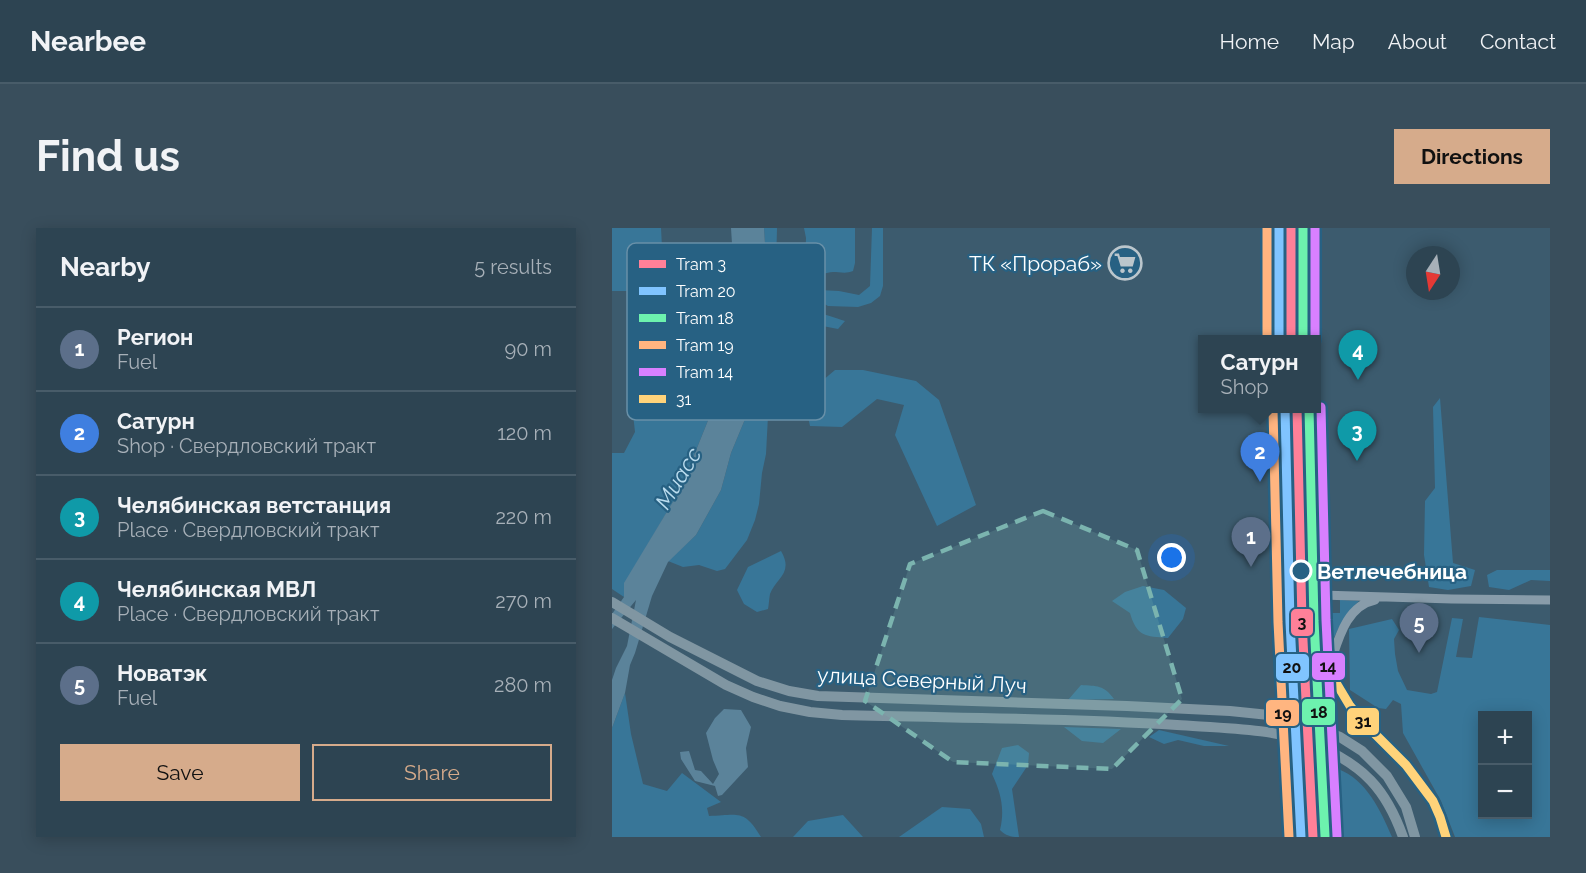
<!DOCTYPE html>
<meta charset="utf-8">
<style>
body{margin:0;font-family:Raleway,sans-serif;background:#394e5c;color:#f1f3f6}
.controls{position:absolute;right:18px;bottom:18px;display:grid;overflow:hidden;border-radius:0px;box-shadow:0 3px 15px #0003}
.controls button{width:54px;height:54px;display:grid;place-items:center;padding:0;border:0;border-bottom:2px solid #485c69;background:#2d4452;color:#f1f3f6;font:30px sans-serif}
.compass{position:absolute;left:794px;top:18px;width:54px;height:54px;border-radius:50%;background:#2d4452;box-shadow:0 3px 15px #0003;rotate:192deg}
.you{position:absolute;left:560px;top:330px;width:21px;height:21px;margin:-15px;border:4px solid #fff;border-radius:50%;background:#1a73e8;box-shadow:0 0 0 9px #1a73e833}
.badge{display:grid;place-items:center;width:39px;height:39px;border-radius:50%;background:#d6ab8b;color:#fff;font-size:20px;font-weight:700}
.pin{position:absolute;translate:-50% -50px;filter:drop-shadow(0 2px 3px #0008)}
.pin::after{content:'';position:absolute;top:32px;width:21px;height:18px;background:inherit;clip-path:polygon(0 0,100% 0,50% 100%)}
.popup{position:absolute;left:586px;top:107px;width:123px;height:78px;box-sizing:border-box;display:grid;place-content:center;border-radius:0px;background:#2d4452;filter:drop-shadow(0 2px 4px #0005);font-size:20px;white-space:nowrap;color:#a7b0b8}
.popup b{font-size:22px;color:#f1f3f6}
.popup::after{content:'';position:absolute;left:50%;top:100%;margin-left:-12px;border:12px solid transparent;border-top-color:#2d4452}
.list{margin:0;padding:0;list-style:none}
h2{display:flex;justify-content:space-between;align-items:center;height:78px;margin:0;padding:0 24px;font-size:26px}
h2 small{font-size:20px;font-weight:400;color:#a7b0b8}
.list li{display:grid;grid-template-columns:39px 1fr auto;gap:18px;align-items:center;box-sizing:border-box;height:84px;padding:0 24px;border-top:2px solid #485c69}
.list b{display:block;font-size:22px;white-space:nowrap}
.list p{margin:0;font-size:20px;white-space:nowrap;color:#a7b0b8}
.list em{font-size:20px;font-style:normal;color:#a7b0b8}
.actions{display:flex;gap:12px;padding:18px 24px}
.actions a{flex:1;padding:14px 0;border:2px solid #d6ab8b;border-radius:0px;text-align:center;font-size:21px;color:#d6ab8b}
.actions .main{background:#d6ab8b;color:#111}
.map{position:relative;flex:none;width:938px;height:609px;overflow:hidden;border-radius:0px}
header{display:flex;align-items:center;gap:36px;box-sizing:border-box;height:84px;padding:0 30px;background:#2d4452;border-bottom:2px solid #485c69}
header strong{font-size:28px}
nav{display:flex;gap:33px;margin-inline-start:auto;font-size:21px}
.intro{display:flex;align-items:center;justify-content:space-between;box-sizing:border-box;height:144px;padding:0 36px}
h1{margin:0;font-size:42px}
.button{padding:15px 27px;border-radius:0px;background:#d6ab8b;color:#111;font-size:21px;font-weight:700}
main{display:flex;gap:36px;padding:0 36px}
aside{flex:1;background:#2d4452;border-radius:0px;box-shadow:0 3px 15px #0003}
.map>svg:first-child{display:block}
.green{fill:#387698;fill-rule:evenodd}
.water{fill:#5b839a}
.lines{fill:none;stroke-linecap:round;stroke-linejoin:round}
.secondary{stroke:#889caa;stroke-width:9}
.primary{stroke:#8096a2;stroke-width:10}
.primary-bridge{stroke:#8096a2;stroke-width:10}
.bus-1-casing{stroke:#276183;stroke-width:14}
.bus-1{stroke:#ffd37a;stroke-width:9}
.tram-1-casing{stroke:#276183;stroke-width:14}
.tram-2-casing{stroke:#276183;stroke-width:14}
.tram-3-casing{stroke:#276183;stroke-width:14}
.tram-4-casing{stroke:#276183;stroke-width:14}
.tram-5-casing{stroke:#276183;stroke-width:14}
.tram-1{stroke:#ff8098;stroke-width:9}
.tram-2{stroke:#80c4ff;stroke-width:9}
.tram-3{stroke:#6df2ae;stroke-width:9}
.tram-4{stroke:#ffb580;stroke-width:9}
.tram-5{stroke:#d880ff;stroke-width:9}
.marked{fill:#7bb4af;fill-opacity:0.2;stroke:#7bb4af;stroke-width:4.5;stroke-dasharray:12 8;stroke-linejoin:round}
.stop-dot{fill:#276183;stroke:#fff;stroke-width:3}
.labels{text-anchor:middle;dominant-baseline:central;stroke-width:4.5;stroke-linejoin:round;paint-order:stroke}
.poi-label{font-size:21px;fill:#fff;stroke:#276183;text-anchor:end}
.stop-label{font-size:21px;font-weight:bold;fill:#fff;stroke:#276183;text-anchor:start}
.street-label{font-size:21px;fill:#fff;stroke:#276183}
.water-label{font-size:22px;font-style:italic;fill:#bbddef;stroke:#276183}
.key{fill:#276183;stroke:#6890a8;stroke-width:1.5}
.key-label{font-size:16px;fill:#fff}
.line-badge{stroke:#276183;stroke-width:2}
.pale-badge-label{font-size:16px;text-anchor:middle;font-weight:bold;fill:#111}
</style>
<header>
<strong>Nearbee</strong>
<nav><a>Home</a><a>Map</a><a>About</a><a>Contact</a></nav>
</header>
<div class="intro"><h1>Find us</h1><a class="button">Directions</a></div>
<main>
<aside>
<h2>Nearby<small>5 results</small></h2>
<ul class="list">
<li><span class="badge" style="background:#5c6f8a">1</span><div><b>Регион</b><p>Fuel</p></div><em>90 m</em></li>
<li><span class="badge" style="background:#3f7fe0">2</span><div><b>Сатурн</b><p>Shop · Свердловский тракт</p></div><em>120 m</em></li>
<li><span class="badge" style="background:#0f9aa8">3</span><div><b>Челябинская ветстанция</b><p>Place · Свердловский тракт</p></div><em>220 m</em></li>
<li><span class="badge" style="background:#0f9aa8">4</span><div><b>Челябинская МВЛ</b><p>Place · Свердловский тракт</p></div><em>270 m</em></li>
<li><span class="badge" style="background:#5c6f8a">5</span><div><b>Новатэк</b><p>Fuel</p></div><em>280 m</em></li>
</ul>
<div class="actions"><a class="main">Save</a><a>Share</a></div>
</aside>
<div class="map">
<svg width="938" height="609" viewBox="0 0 938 609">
<rect width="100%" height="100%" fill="#3c5b6e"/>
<path class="green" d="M0 0H49L51 38 48 47 41 50H60L57 63H0Z
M152 0H165C165 10 163 49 165 56 174 78 213 86 233 93L226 101 159 88H144L147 46 154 31Z
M192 0H243V35L241 43C234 46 228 44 221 44 211 45 208 48 196 46L197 42 193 34 194 10Z
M260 0H271V58L268 68 259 75 246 79 216 78 205 72 207 62 227 63 247 67 258 58Z
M69 136 112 138 97 190 68 262 13 355 12 369 0 361V225H12L23 204 21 186 26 160 34 144 45 138Z
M223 142H251L304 153 327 172 364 277 325 298 283 207 292 177 265 171 230 199 198 198 193 175 197 164Z
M145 161 157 169 154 226 150 245 147 276 143 292 135 312 113 341 105 343 87 337 71 339 56 333 84 307 109 262 119 225 136 184 135 174Z
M828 170 841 335 863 342 859 358 836 362 817 359 812 327 813 273 823 260 821 179Z
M666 181H682V347H667Z
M169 323C182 345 164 350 158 366 157 371 157 376 156 381L145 384 132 376 125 362 136 339Z
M885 342H938V353L919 352 897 362 877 359 875 347Z
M531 358 552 362 574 380 571 391 556 410C533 408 525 409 518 385L500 373 513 364Z
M728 372 747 373C734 386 727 398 720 414L717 385H728Z
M867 389 938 397V609H843L829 573 791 505 789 476 781 472 774 481 766 480 738 462 737 401 780 391 787 402 782 411 783 426 786 443 795 462 819 466 825 464 840 390 851 391 844 429 860 430ZM870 488H915V586H870Z
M469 457C485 458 492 457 502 471L456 472Z
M13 465 19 506 31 556 55 563 70 545 109 574 95 580 97 588C127 587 132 581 149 609H0V500Z
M452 499 509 501 491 515 470 513Z
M547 502 617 518H592L566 512 552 516 537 509Z
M406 517 417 525 416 537 400 561 407 609C399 609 394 608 388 602 393 581 389 565 380 546L390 520Z
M726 541C754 551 769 583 780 609H727Z
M330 579 358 581 369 596 372 609H287Z
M231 587 251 609H181L196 593Z"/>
<path class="water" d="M119 0H152L154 31 147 46 144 88H159L145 161 135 174 136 184 119 225 109 262 84 307 56 334 40 368 23 425 18 437 13 465 0 500V452L4 440 15 418 24 372 0 401V386L12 369V355L68 262 97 190 115 128 111 120 119 96 125 93Z
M112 481 129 482 139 499 134 520 136 539 110 567 106 568 103 558 83 553 69 531 68 524 77 523 83 542 89 543 101 556 107 546 101 532 94 505 103 490Z"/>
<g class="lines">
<path class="secondary" d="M709 367 840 371 938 372
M717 439C726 414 733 378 763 372"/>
<path class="primary" d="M688 0 689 112
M700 0 701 112
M689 180 696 350 704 482
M703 180 709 367 717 439V486
M0 374 58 409 145 453 177 463 206 468 515 478 618 483 657 487 689 494 728 509 750 523 775 548 794 579 803 609
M0 390 114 457 141 469 168 478 198 484 230 487C341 490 454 490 565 497 608 500 665 500 704 517 751 537 774 561 791 609
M718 442C731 472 751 495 773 517 790 535 810 552 822 574 828 585 831 597 834 609
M706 547 707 609
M720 551 721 609"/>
<path class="primary-bridge" d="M704 482 706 547
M717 486 720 551"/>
<defs>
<path id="bus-1" d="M700 0 701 112
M703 180 709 367 717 439 723 453 738 478 755 498 794 537 821 573 828 589 834 609
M700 416 704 482 707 609"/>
</defs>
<use href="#bus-1" class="bus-1-casing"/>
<use href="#bus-1" class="bus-1"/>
<defs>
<path id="tram-1" d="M679 0V112
M685 180 690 393 701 609"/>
<path id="tram-2" d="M667 0V112
M673 180 678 394 689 609"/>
<path id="tram-3" d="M691 0V112
M697 180 702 393 713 608"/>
<path id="tram-4" d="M655 0V112
M661 181 666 394 677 609"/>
<path id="tram-5" d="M703 0V112
M709 179 714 392 725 608"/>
</defs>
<use href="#tram-1" class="tram-1-casing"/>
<use href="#tram-2" class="tram-2-casing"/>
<use href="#tram-3" class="tram-3-casing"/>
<use href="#tram-4" class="tram-4-casing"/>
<use href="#tram-5" class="tram-5-casing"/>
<use href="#tram-1" class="tram-1"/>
<use href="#tram-2" class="tram-2"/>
<use href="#tram-3" class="tram-3"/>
<use href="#tram-4" class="tram-4"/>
<use href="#tram-5" class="tram-5"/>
</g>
<path class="marked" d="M431 283 525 322 570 471 500 541 341 534 253 473 298 336Z"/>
<defs>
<symbol id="supermarket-ring" viewBox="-11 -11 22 22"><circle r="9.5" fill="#276183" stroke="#bbc6cc" stroke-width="1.5"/><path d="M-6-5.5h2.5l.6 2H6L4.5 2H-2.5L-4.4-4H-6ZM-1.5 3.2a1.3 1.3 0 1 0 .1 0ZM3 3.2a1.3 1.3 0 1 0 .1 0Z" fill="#bbc6cc"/></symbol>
</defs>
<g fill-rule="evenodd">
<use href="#supermarket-ring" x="494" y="16" width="38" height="38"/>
</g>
<circle class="stop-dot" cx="689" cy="343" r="10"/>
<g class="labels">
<g class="poi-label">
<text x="490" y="35">ТК «Прораб»</text>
</g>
<g class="stop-label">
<text x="705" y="343">Ветлечебница</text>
</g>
<g class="street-label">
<text transform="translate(310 452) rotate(3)">улица Северный Луч</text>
</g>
<g class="water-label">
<text transform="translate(66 250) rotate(-59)">Миасс</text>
</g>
</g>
<rect x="15" y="15" width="198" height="177" rx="9" class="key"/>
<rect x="27" y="32" width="27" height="8" fill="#ff8098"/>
<rect x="27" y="59" width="27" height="8" fill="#80c4ff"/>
<rect x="27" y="86" width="27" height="8" fill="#6df2ae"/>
<rect x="27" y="113" width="27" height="8" fill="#ffb580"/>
<rect x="27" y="140" width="27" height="8" fill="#d880ff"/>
<rect x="27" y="167" width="27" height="8" fill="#ffd37a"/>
<g class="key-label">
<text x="64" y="42">Tram 3</text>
<text x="64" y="69">Tram 20</text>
<text x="64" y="96">Tram 18</text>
<text x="64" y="123">Tram 19</text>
<text x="64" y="150">Tram 14</text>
<text x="64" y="177">31</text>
</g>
<g class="line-badge">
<rect x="678" y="380" width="24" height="29" rx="6" fill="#ff8098"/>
<rect x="699" y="424" width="35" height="29" rx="6" fill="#d880ff"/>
<rect x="663" y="425" width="35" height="29" rx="6" fill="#80c4ff"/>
<rect x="689" y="470" width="35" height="28" rx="6" fill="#6df2ae"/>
<rect x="653" y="471" width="35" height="28" rx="6" fill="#ffb580"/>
<rect x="734" y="479" width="34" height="29" rx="6" fill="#ffd37a"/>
</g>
<g class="pale-badge-label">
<text x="690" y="400">3</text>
<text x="716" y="444">14</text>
<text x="680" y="445">20</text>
<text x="707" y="490">18</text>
<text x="671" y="491">19</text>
<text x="751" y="499">31</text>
</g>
</svg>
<div class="controls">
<button>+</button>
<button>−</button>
</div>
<svg class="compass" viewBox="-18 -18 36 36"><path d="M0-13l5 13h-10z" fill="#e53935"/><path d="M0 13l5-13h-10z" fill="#a7b0b8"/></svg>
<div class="you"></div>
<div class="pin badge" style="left:639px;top:339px;background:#5c6f8a">1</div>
<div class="pin badge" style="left:648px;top:254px;background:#3f7fe0">2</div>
<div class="popup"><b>Сатурн</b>Shop</div>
<div class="pin badge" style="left:745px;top:233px;background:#0f9aa8">3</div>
<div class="pin badge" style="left:746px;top:152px;background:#0f9aa8">4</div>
<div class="pin badge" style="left:807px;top:425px;background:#5c6f8a">5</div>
</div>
</main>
